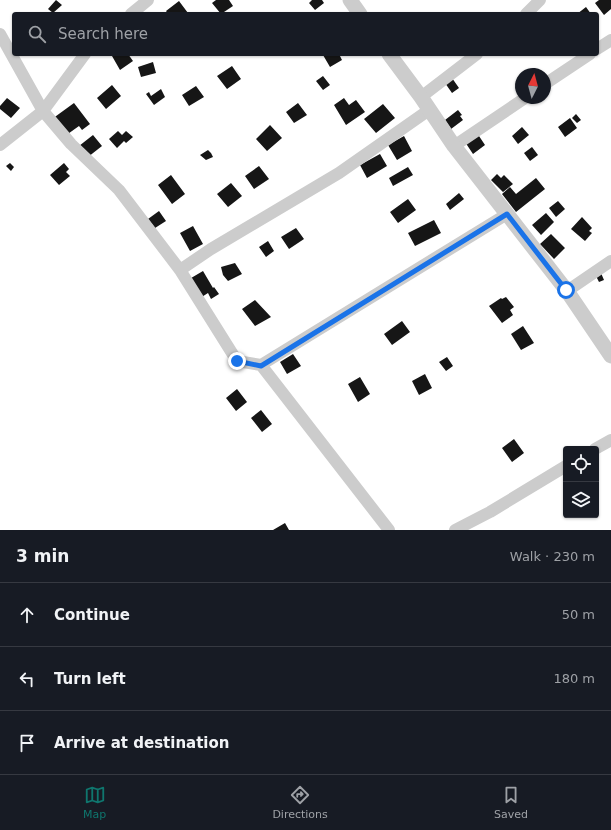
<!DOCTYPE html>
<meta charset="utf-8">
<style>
body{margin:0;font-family:"DejaVu Sans",sans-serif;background:#242831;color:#f1f3f6}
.controls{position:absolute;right:12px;bottom:12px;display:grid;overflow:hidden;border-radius:4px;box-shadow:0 1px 3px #0004}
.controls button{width:36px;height:36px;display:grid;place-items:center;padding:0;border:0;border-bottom:1px solid #363941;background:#171b24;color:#f1f3f6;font:20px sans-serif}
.compass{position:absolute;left:515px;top:68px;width:36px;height:36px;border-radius:50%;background:#171b24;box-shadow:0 1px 3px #0004;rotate:6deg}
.stop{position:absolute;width:12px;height:12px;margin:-9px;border:3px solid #1a73e8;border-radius:50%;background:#fff}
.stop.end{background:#1a73e8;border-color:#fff;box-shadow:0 1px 4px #0008}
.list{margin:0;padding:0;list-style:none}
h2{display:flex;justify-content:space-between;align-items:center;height:52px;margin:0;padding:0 16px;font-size:17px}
h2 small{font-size:13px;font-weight:400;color:#9ea1a6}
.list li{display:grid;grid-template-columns:26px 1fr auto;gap:12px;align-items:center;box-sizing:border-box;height:64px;padding:0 16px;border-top:1px solid #363941}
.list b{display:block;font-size:15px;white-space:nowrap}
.list em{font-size:13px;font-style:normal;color:#9ea1a6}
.icon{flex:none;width:22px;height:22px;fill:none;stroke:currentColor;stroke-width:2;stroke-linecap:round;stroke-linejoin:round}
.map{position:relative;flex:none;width:611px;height:530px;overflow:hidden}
.search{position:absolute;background:#171b24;box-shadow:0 1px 3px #0004;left:12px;right:12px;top:12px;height:44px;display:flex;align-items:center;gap:10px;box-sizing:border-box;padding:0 14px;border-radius:4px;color:#9ea1a6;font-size:15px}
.sheet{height:244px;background:#171b24}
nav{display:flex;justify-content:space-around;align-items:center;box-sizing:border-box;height:56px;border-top:1px solid #363941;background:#171b24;font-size:11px;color:#9ea1a6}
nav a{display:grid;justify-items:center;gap:2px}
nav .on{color:#0f766e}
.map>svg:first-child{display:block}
.building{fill:#161616}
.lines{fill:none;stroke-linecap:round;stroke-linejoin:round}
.minor{stroke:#ccc;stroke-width:12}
.tertiary{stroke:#ccc;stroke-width:15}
.route{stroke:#1a73e8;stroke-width:5}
</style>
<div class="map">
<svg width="611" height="530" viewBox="0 0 611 530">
<rect width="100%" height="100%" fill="#fff"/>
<path class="building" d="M56 0 62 5 53 13 48 9Z
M216 0H229L233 6 221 14 212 3Z
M312 0H322L324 3 315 10 309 3Z
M599 0H611V9L604 15 595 3Z
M179 1 188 13 187 14H168L166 11Z
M586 7 591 14H577Z
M116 54H128L133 61 120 70 112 56Z
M325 54H339L342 60 330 67 323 55Z
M153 62 156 73 141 77 138 67Z
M232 66 241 79 227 89 217 76Z
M323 76 330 85 323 90 316 81Z
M452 78 459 88 452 93 445 83Z
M112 85 121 96 106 109 97 98Z
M196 86 204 97 189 106 182 95Z
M161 89 165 97 154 105 146 94 149 92 151 96Z
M7 98 20 108 11 118 0 109V106Z
M344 98 349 105 356 100 365 112 346 125 334 105Z
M74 103 90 124 82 130 79 126 65 136 52 119Z
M298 103 307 115 294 123 286 112Z
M383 104 395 118 376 133 364 119Z
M458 110 462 115 460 116 463 120 451 129 445 120Z
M576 114 581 120 577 123 572 118Z
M570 118 577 128 565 137 558 127Z
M270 125 282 138 267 151 256 139Z
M522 127 529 135 518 144 512 136Z
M118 131 122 135 126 131 133 137 126 143 124 141 117 148 109 139Z
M477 133 485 145 473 154 465 142Z
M93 135 102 146 88 157 79 146Z
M404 136 412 151 397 160 388 145Z
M532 147 538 155 530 161 524 153Z
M208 150 211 153 213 157 206 160 200 155Z
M380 154 387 166 367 178 360 165Z
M10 163 14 167 11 171 6 166Z
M64 163 69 169 66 172 70 176 59 185 50 175Z
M259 166 269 179 254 189 245 176Z
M408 167 413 175 393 186 389 178Z
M497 174 501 178 504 175 513 184 503 192 491 180Z
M171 175 185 194 172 204 158 185Z
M536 178 545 189 516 212 502 194 510 187 516 194Z
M231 183 242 196 228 207 217 194Z
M459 193 464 199 450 210 446 204Z
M408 199 416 210 398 223 390 212Z
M558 201 565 209 556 217 549 208Z
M159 211 166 221 155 228 148 219Z
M546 213 554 222 541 235 532 225Z
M582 217 592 228 589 231 592 233 585 241 571 229Z
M434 220 441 233 415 246 408 233Z
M193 226 203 244 190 251 180 233Z
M296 228 304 239 289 249 281 237Z
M551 234 565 248 554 259 540 244Z
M268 241 274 251 266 257 259 247Z
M235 263 242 274 228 281 223 275 221 267Z
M203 271 213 288 214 287 219 294 211 299 208 293 197 300 186 281Z
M601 273 604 280 599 282 596 276Z
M506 297 514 307 510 310 513 315 502 323 489 306 501 298 502 299Z
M255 300 271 317 255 326 242 309Z
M402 321 410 332 392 345 384 334Z
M523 326 534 343 521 350 511 334Z
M293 354 301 366 287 374 280 362Z
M447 357 453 366 446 371 439 362Z
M425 374 432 388 419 395 412 381Z
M360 377 370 394 358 402 348 384Z
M237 389 247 402 236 411 226 398Z
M261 410 272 424 262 432 251 418Z
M514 439 524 453 512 462 502 448Z
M285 523 289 530H273Z"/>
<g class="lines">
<path class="minor" d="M131 14 148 0
M526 14 540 0
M0 34 43 111 71 144 119 190 180 270 237 361 261 365 389 530
M597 49 611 40
M545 84 590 54
M421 97 477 54
M0 145 43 111 85 54
M454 146 525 98
M180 270 211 249 339 173 429 110
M567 291 611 261
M261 365 507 214
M595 449 611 440
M455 530 490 512 566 466"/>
<path class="tertiary" d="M350 0 360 14
M389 54 421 97 454 146 567 291 611 356"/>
</g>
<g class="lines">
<path class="route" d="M237 361 261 366 507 214 566 290"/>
</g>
</svg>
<div class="controls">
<button><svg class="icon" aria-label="locate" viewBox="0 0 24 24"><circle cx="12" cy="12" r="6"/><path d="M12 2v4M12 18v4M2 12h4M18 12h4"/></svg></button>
<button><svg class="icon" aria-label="layers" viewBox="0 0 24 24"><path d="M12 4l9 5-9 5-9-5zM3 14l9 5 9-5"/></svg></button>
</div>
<svg class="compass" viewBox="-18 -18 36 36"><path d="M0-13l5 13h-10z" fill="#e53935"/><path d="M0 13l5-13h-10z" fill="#9ea1a6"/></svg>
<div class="stop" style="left:566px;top:290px"></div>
<div class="stop end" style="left:237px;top:361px"></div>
<div class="search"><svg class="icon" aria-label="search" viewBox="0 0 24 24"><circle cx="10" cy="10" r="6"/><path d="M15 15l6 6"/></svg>Search here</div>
</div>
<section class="sheet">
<h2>3 min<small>Walk · 230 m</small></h2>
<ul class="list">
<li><svg class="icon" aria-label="ahead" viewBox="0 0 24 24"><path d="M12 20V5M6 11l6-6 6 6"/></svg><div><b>Continue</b></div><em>50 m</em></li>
<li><svg class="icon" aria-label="left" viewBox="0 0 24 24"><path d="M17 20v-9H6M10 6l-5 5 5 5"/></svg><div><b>Turn left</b></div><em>180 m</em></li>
<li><svg class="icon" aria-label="arrive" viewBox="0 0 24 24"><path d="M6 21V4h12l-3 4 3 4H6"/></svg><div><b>Arrive at destination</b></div></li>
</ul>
</section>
<nav>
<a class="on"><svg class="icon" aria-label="map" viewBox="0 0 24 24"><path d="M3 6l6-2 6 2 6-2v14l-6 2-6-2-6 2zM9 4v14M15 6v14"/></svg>Map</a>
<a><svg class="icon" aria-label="directions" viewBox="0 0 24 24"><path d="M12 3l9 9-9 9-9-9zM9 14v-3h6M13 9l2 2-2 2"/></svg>Directions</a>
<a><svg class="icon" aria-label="saved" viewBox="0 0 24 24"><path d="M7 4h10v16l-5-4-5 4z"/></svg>Saved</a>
</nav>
